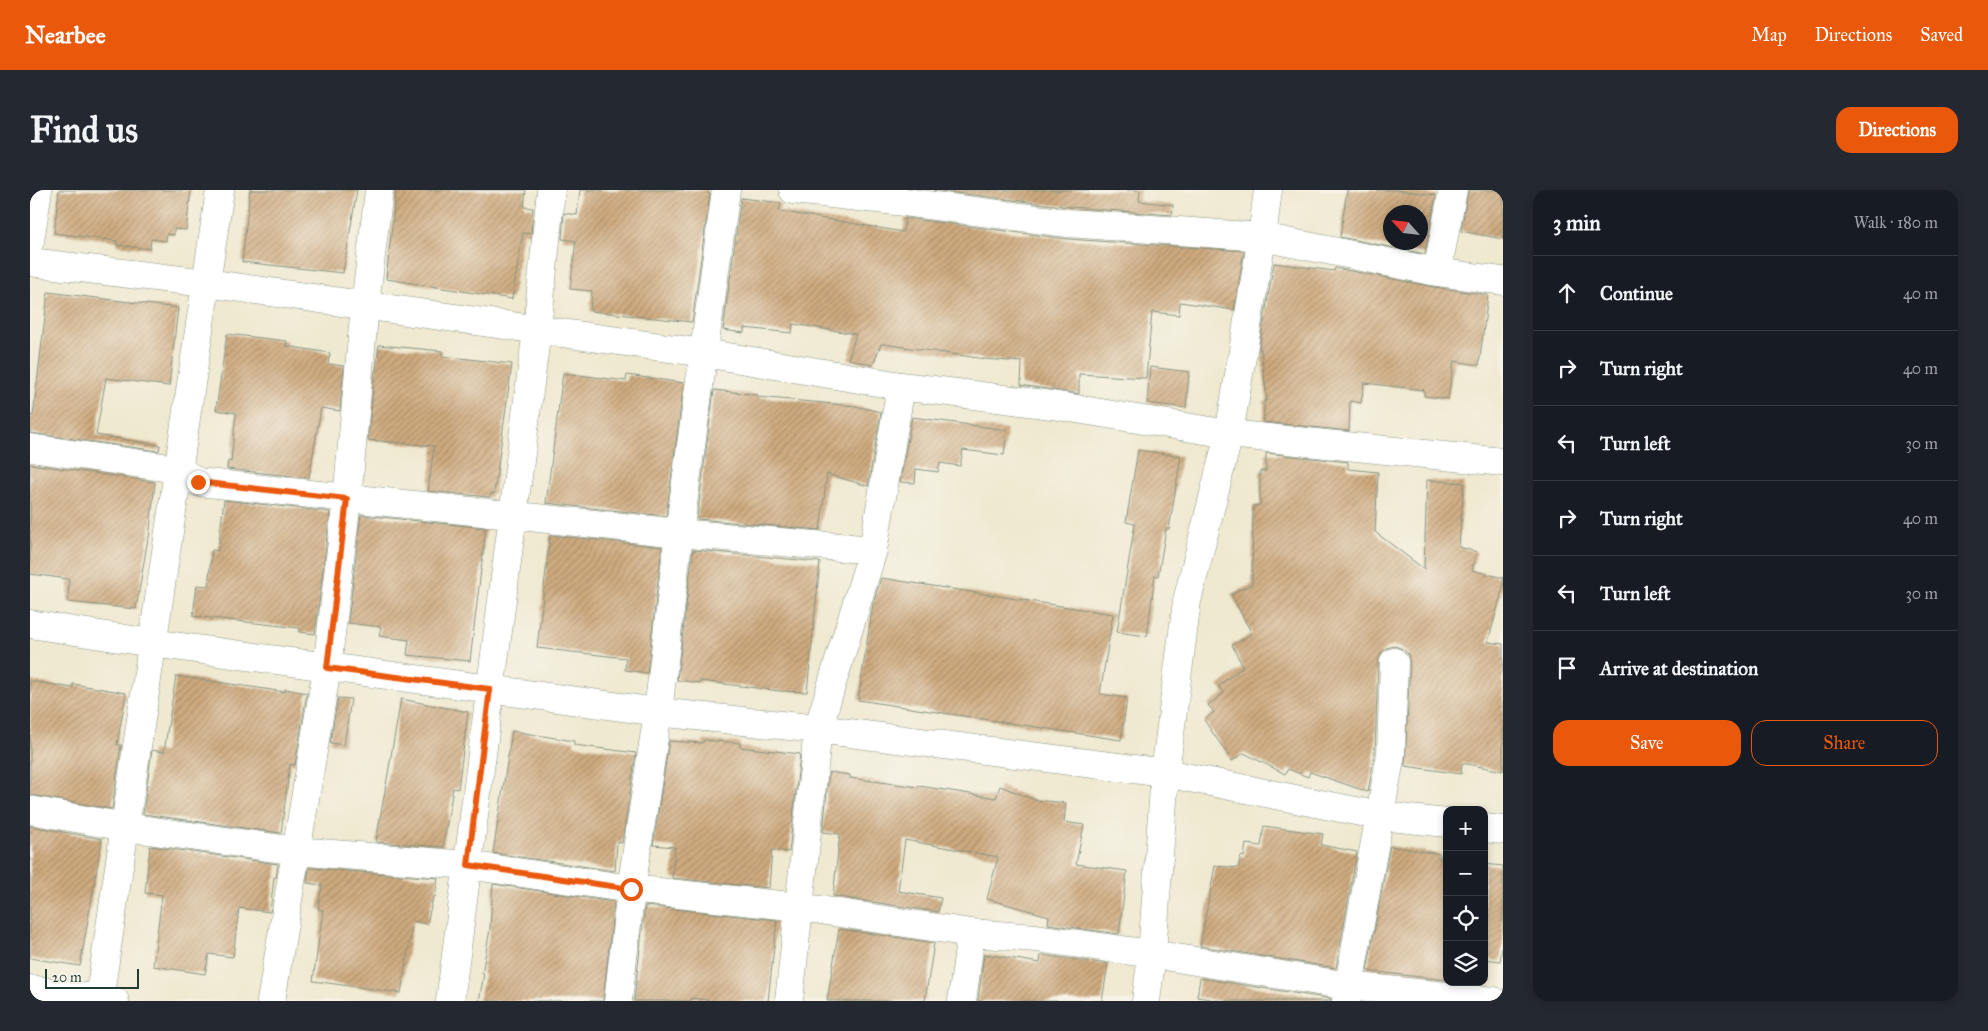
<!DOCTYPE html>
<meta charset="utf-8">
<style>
body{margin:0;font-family:"IM FELL Great Primer",serif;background:#242831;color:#f1f3f6}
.controls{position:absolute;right:15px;bottom:15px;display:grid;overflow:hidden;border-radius:10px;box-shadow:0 2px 8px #0003}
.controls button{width:45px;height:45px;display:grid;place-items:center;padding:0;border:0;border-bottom:1px solid #363941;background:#171b24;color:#f1f3f6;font:25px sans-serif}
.compass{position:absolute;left:1353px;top:15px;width:45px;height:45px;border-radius:50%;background:#171b24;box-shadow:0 2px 8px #0003;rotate:297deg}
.scale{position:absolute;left:15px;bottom:12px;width:94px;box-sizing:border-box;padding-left:5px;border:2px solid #1f3d34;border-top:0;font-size:14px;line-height:18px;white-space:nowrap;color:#1f3d34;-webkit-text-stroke:4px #f7f3e8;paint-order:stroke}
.stop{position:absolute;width:15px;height:15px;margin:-11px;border:4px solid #ea580c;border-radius:50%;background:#fff}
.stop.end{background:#ea580c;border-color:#fff;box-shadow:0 1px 5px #0008}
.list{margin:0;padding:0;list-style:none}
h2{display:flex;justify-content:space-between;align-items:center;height:65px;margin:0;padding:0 20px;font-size:21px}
h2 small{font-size:16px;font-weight:400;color:#9ea1a6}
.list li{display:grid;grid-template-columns:32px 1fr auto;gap:15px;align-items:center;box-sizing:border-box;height:75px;padding:0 20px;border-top:1px solid #363941}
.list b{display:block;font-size:19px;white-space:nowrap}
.list em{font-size:16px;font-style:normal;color:#9ea1a6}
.actions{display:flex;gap:10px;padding:15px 20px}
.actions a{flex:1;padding:11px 0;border:1px solid #ea580c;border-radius:15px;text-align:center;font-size:18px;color:#ea580c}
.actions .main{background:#ea580c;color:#fff}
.icon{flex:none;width:28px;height:28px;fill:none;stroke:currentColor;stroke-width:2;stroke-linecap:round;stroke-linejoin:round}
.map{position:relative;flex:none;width:1473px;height:811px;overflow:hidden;border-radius:15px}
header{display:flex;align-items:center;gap:30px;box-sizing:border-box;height:70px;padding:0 25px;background:#ea580c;color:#fff}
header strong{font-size:24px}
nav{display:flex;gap:28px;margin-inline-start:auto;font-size:18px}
.intro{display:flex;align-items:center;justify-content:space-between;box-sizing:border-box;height:120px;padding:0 30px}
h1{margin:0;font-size:35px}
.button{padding:12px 22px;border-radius:15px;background:#ea580c;color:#fff;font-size:18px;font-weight:700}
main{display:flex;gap:30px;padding:0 30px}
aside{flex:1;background:#171b24;border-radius:15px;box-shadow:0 2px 8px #0003}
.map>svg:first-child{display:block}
.building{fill:url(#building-hatch);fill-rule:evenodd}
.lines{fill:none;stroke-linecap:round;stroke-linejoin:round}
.minor-casing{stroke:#879382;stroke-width:29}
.minor{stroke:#fff;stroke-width:28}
.route{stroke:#ea580c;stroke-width:6}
</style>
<header>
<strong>Nearbee</strong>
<nav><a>Map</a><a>Directions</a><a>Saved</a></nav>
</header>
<div class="intro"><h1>Find us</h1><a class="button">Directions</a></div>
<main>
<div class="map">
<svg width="1473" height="811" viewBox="0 0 1473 811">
<defs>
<pattern id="building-hatch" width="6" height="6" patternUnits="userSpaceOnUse" patternTransform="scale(1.25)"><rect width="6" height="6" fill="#cfaa7f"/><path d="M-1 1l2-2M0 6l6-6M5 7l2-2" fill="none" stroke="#a78c69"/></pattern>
</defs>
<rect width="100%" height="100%" fill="#f7f3e8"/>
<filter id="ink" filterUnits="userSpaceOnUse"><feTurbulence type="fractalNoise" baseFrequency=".02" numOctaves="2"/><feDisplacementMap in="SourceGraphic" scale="10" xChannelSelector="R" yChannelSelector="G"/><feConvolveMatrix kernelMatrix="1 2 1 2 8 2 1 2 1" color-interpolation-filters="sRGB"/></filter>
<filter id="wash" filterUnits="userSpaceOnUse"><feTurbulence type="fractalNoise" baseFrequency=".0096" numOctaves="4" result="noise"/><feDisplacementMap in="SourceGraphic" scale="20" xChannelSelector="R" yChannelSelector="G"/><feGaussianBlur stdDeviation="1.12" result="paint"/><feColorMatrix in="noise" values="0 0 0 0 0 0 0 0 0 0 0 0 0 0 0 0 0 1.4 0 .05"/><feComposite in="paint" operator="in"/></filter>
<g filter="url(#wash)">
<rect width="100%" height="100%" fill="#efe9d0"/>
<g id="blocks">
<path class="building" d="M29 0H161L156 40 144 39V45L137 44 136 51 121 49 120 59 87 55V51L24 43Z
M220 0H327L313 83 212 72Z
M366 0H496L494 17 503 18 501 44 493 43 482 109 356 89Z
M550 0H678V4H680L662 132 560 121 562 101 540 99 546 51 532 49 534 23 547 25Z
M903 0H1110L1109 11 1143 15 1142 25 1040 17Z
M1317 0H1366L1406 5 1395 64 1310 47ZM1360 22H1390V52H1360Z
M1438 0H1473V49L1431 41Z
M711 8 751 13 749 21 873 42 875 28 1037 49 1214 61 1204 120 1150 112 1149 125 1122 122 1116 188 1049 184V204L991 195 992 172 955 169 854 154H851L843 175 818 169 826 144 763 134 762 143 714 138V143L693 140Z
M1244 73 1304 81 1305 78 1404 97 1458 105 1449 175 1424 171 1418 209 1394 206V200L1334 193 1331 213 1320 211 1319 241 1234 232V211H1237L1231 159H1229Z
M18 102 148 118 139 196 76 188 66 245 130 255 129 261 0 243V225L3 226Z
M197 144 257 151 256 156 300 163 298 174 314 176 310 221 291 218 279 288 197 279 198 271 201 272 206 223 186 220Z
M349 155 412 161V166L482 174 464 304 461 303 460 307 398 301 404 256 338 250 345 181H346Z
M1120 177 1159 182 1156 218 1117 213Z
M533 183 596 191 597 185 654 193 636 326 516 313Z
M684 200 728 205V207L825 216 851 222 838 296 797 284 790 340 667 329Z
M882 227 977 240 974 265 933 260 930 276 910 273 908 282 886 279 885 293 870 292Z
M1108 260 1151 266 1139 339H1136L1128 386 1125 385 1117 446 1087 442 1105 334 1096 332Z
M1236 263 1318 272V279L1348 282 1345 342 1394 379 1397 290 1434 293 1429 357 1447 362 1442 380 1473 388V397L1458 452 1473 454V581L1432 573 1431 584 1375 576 1380 473 1378 464 1373 459 1365 456 1356 458 1351 463 1348 471 1345 562 1338 602 1280 582 1278 587 1258 579 1255 584 1214 563 1202 571 1174 530 1184 522 1178 515 1194 503 1188 496 1213 477 1202 455 1222 444 1201 404 1222 394 1223 316 1230 315V281H1236Z
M0 274 125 292 119 348H118L106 419 38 412 39 389 0 384Z
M194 310 300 322 285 444 270 442V438L163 426 167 395 178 396 182 360 188 361Z
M331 325 456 338 440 471 377 465 379 450 349 446 351 437 318 433Z
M520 345 632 357 617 483 595 480 596 468 507 458Z
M663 360 790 372 777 502 750 501 671 491 670 493 647 490Z
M851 388 1083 424 1070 504 1097 508 1091 550 828 510 843 414Z
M146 486 255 502V499L277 503 265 575 260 574 251 643 113 624 122 560 134 562Z
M0 491 43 498V494L96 503 87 555H91L82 619 0 605Z
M308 508 321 509 314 555 300 553Z
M371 509 438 522 428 599 423 598 413 657 346 652Z
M482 541 544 551V555L606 563 592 653 587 652 585 681 463 663Z
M674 550 710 553V557L770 564 759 662 742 660 739 698 642 688 645 657 623 655 639 551 673 553Z
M799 582 820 585V588L888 597 889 596 966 608 970 596 1005 610 1036 613 1034 632 1054 635 1046 674 1097 681 1089 744 1018 734 1019 726 957 709 968 667 875 650 868 701 911 708 908 722 803 706 810 644 793 642Z
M0 636 72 649 50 776 0 768Z
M1234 636 1293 644 1291 655 1327 662 1306 778 1170 756 1185 676 1208 678 1211 666 1214 667 1216 654 1231 656Z
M120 656 248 674 246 688 244 687 240 722 209 718 203 767 179 764 175 784 123 776 132 705 115 703Z
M1360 656 1410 664 1409 669 1417 670V790L1337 781Z
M1454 674 1473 676V752L1470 771 1454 769Z
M279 678 408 688 405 707H403L397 734 383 731 371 803 283 791 293 720 288 719 292 695 277 693Z
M463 694 584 712 573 811H449L454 784H452L460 739Z
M615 716 747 730 738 811H684L661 808V811H604Z
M809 739 904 753 895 811H797Z
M954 764 1010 773 1011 765 1078 774 1072 811H948Z
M1170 788 1301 809V811H1192L1167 807Z"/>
</g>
</g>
<g filter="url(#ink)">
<use href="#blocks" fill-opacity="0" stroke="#879382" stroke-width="1"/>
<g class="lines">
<defs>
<path id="minor" d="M763 0 866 11 1038 33 1232 47 1407 82 1473 91
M0 51 8 0
M0 72 176 93 674 163 871 196 1022 215 1199 244 1473 272
M1407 82 1423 0
M0 258 147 279 168 292 649 343 843 360
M0 434 122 453 628 522 788 539 1135 583 1351 626 1417 633
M0 620 96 637 266 661 438 675 601 699 770 717 941 743 1006 748 1122 764 1319 796 1464 811
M1454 638 1473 640
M0 799 85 811
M69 811 190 0
M241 811 297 478 317 309 335 115 349 0
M420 811 507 140 521 0
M588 811 601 699 628 522 649 343 696 0
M759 811 788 539 843 360 871 196
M932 811 941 743
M1116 811 1122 764 1135 583 1157 411 1199 244 1232 47 1238 0
M1316 811 1361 564 1364 472"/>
</defs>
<use href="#minor" class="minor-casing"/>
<use href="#minor" class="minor"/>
</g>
</g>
<g class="lines" filter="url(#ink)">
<path class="route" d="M168 292 317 309 297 478 460 499 438 675 601 699"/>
</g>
</svg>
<div class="controls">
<button>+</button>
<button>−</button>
<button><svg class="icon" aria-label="locate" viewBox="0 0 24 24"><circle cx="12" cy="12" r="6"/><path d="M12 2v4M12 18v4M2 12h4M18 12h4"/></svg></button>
<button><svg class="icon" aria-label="layers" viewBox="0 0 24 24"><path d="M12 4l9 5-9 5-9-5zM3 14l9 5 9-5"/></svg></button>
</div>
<svg class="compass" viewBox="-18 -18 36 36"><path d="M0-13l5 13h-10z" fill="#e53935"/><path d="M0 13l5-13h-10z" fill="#9ea1a6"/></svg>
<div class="scale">20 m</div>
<div class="stop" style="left:601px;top:699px"></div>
<div class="stop end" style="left:168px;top:292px"></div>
</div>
<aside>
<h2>3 min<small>Walk · 180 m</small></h2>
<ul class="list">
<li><svg class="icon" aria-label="ahead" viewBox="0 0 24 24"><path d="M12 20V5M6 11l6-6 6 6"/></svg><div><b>Continue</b></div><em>40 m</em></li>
<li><svg class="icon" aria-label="right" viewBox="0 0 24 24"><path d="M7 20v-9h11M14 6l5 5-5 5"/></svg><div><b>Turn right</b></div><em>40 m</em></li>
<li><svg class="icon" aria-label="left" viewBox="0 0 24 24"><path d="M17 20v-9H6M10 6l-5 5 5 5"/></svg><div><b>Turn left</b></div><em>30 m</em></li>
<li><svg class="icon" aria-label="right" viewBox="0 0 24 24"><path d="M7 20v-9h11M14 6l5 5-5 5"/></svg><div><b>Turn right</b></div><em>40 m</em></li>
<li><svg class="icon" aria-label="left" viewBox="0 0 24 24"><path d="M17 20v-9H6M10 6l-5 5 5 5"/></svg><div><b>Turn left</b></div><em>30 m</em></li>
<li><svg class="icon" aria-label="arrive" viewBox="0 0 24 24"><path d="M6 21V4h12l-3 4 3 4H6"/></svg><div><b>Arrive at destination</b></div></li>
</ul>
<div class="actions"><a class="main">Save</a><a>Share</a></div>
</aside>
</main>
